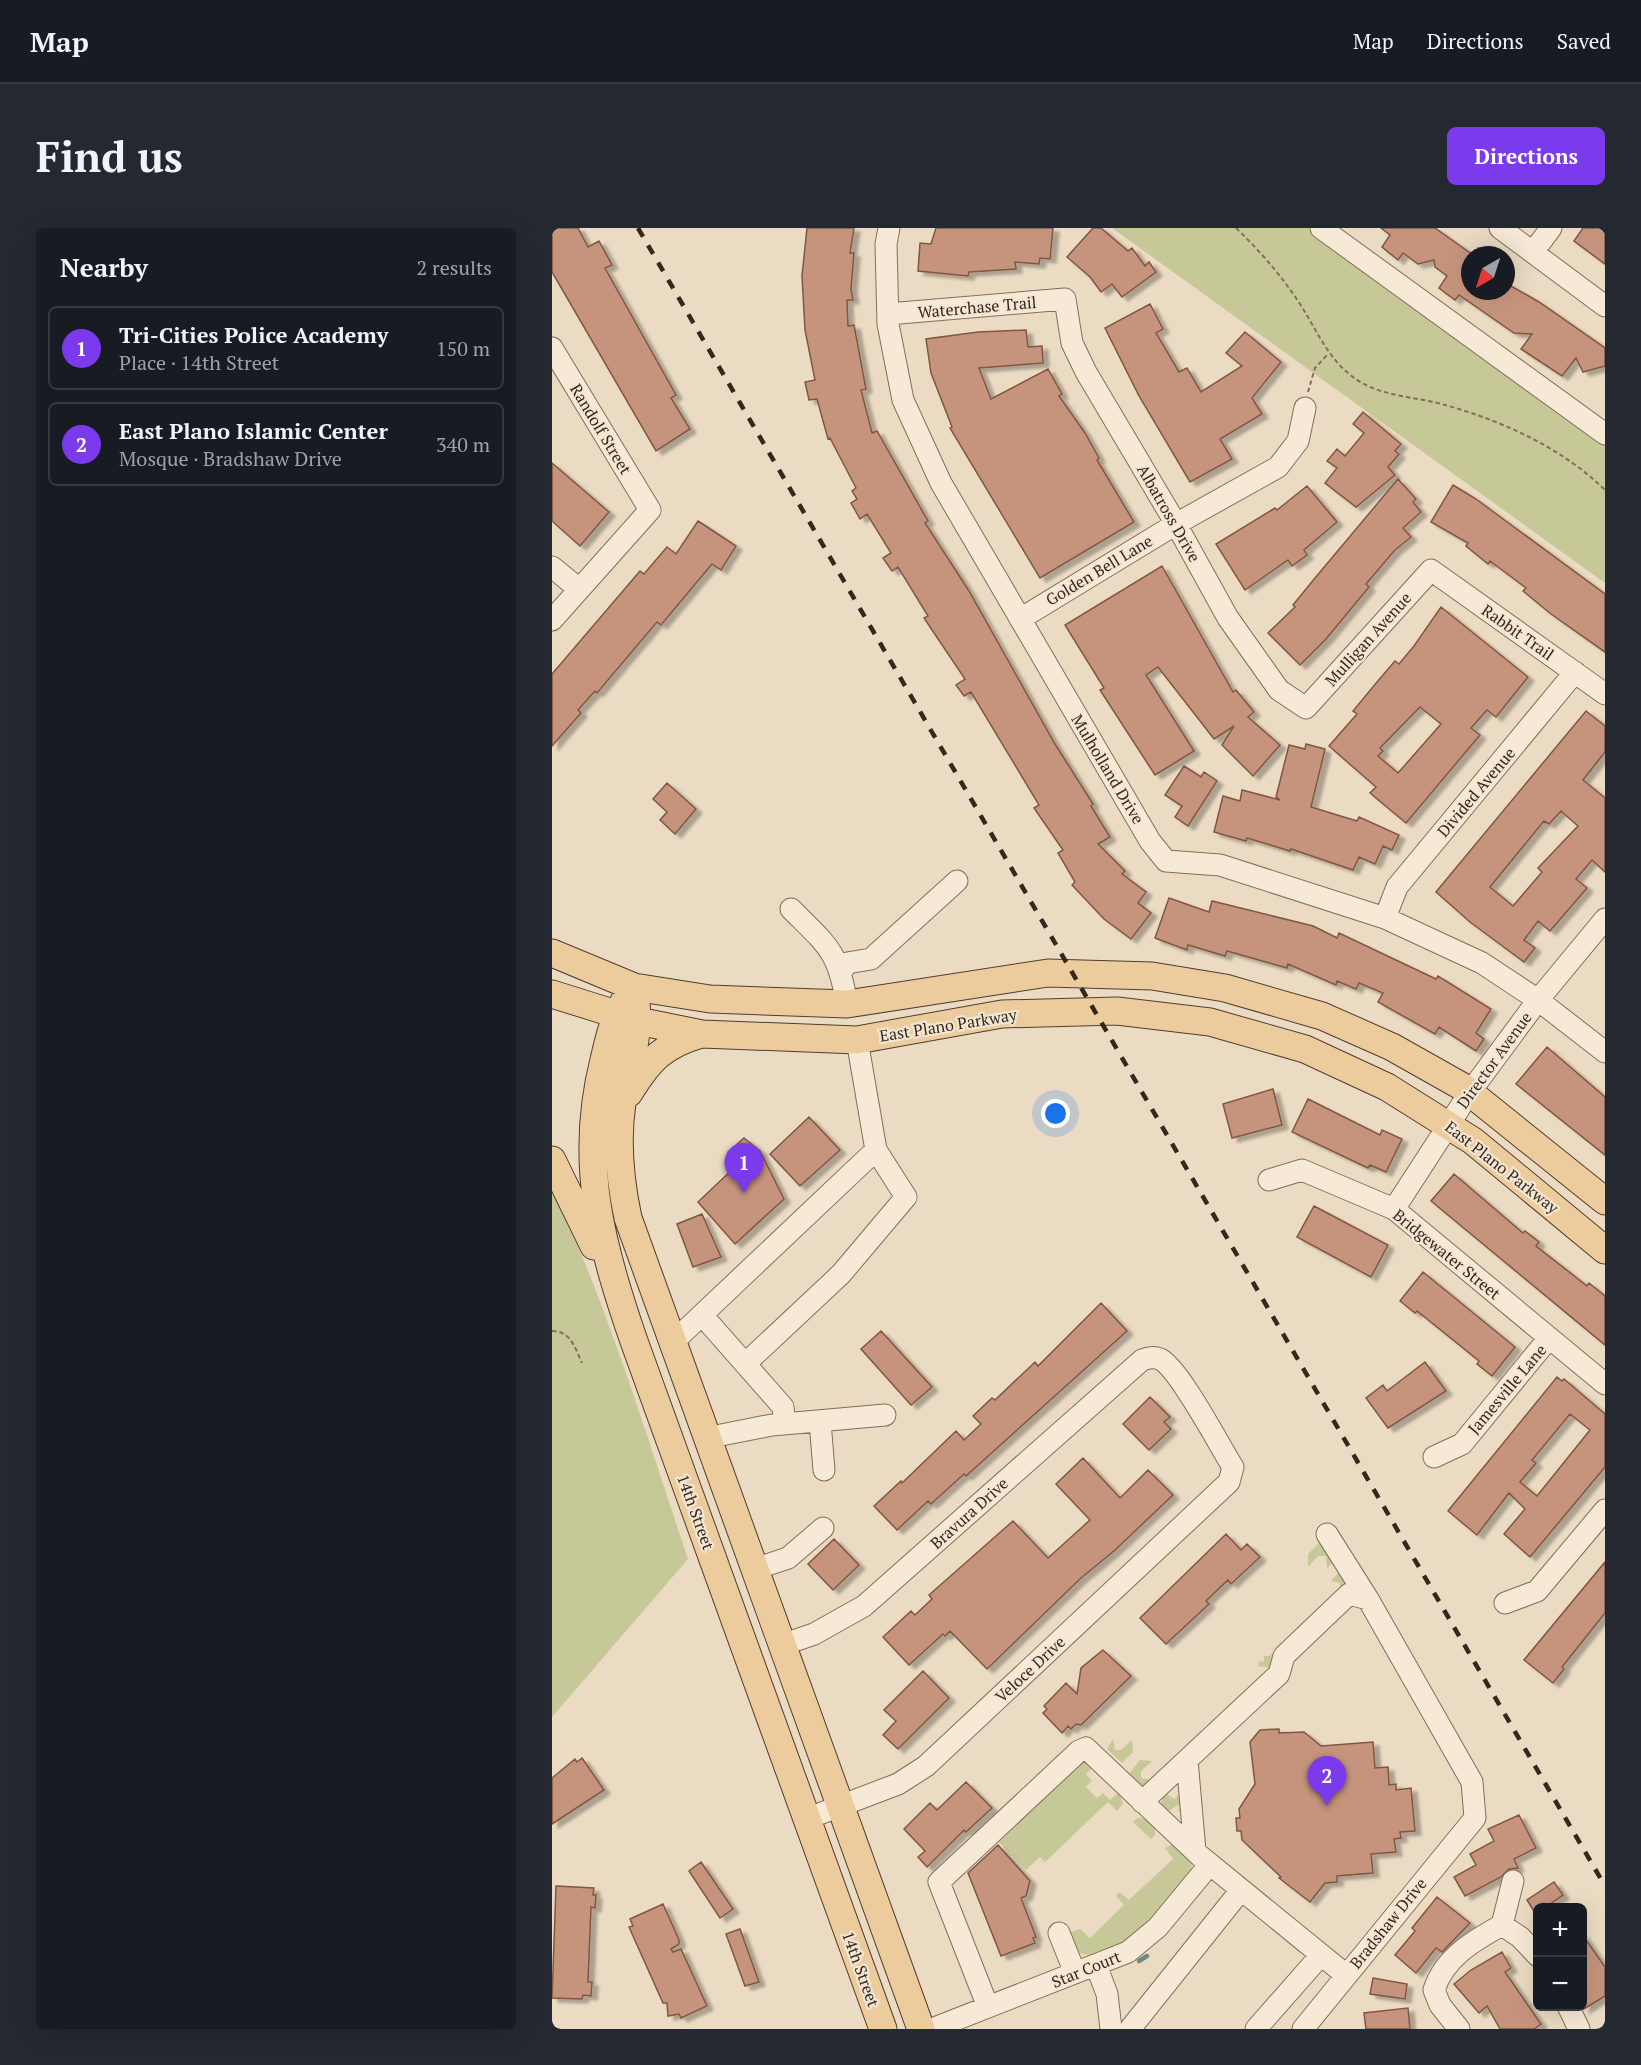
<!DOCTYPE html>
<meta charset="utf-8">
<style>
body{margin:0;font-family:"PT Serif",serif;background:#242831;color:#f1f3f6}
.controls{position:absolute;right:18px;bottom:18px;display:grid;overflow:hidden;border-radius:9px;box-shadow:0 6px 24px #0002}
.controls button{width:54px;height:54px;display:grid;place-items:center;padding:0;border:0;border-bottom:2px solid #363941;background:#171b24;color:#f1f3f6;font:30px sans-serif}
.compass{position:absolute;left:909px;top:18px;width:54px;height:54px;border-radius:50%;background:#171b24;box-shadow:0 6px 24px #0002;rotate:219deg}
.you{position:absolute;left:504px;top:886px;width:21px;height:21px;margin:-15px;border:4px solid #fff;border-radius:50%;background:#1a73e8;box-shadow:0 0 0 9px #1a73e833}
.badge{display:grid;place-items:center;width:39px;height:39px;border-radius:50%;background:#7c3aed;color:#fff;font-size:20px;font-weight:700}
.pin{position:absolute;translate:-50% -50px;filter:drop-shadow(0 2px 3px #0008)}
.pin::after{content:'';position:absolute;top:32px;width:21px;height:18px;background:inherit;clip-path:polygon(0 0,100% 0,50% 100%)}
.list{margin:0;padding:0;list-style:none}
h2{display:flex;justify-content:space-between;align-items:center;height:78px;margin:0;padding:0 24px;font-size:26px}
h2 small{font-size:20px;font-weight:400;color:#9ea1a6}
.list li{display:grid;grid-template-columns:39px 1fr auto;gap:18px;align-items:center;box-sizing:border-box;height:84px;margin:0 12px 12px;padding:0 12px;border:2px solid #363941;border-radius:9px}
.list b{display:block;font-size:22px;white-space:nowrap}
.list p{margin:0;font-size:20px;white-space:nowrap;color:#9ea1a6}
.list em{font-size:20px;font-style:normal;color:#9ea1a6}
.map{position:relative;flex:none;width:1053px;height:1801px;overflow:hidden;border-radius:9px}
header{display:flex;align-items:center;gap:36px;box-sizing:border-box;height:84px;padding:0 30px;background:#171b24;border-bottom:2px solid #363941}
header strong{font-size:28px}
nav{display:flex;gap:33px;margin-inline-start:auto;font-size:21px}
.intro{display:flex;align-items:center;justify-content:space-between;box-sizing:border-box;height:144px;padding:0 36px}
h1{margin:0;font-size:42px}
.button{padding:15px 27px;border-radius:9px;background:#7c3aed;color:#fff;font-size:21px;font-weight:700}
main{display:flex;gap:36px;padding:0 36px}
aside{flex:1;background:#171b24;border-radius:9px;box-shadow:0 6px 24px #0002}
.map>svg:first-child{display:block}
.green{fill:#c7c898}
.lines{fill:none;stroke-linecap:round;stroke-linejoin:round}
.stream{stroke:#6d8b81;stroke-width:4.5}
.building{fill:#c6947b;stroke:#815643;stroke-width:1.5;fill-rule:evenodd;filter:url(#shadow)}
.minor-casing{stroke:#846d5b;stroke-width:23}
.major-casing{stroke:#523c2f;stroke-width:29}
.path{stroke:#846d5b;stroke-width:2;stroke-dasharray:4.5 3;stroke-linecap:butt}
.minor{stroke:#f6ead6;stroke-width:21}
.major{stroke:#eccc9d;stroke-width:27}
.rail{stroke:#35271e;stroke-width:4.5;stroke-dasharray:10 10;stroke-linecap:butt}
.labels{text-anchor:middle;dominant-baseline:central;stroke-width:4.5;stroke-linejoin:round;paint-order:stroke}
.street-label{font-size:16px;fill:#35271e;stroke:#f3e6d2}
</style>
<header>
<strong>Map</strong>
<nav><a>Map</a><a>Directions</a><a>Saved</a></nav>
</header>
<div class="intro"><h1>Find us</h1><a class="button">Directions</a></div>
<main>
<aside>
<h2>Nearby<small>2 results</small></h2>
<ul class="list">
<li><span class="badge">1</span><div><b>Tri-Cities Police Academy</b><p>Place · 14th Street</p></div><em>150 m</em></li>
<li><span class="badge">2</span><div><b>East Plano Islamic Center</b><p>Mosque · Bradshaw Drive</p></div><em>340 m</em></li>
</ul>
</aside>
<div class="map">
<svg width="1053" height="1801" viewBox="0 0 1053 1801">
<defs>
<filter id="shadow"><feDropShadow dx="6" dy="4" stdDeviation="1.5" flood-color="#0004"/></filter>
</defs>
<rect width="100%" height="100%" fill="#ebdbc3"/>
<path class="green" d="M560 0H756L1053 213V355Z
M0 959C56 1079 94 1206 136 1331L0 1489Z
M768 1314 783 1333 775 1340 774 1328H766L756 1339V1326Z
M787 1344 795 1356 719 1440 706 1438 707 1433 712 1434V1428H718L788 1362V1355L779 1353Z
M561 1511 563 1522H569L580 1512 581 1524 570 1535 555 1521Z
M534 1532 541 1539 534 1546 540 1553 534 1559 545 1570 551 1565 558 1572 567 1564 571 1576 565 1583 556 1574 493 1634 488 1629 474 1642 444 1611 521 1538Z
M588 1532 600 1533 589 1543V1550L600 1552 592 1560 577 1546Z
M623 1553H628L633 1558 635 1604 626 1600 634 1592 626 1582 628 1580 626 1577 615 1584 609 1576 612 1564 622 1571 631 1563Z
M586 1590 596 1591 603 1599V1607L599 1611 581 1594Z
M621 1616 640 1634 639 1645 599 1693 573 1713 536 1727 523 1724 519 1704 528 1701 538 1710 572 1677 564 1668 567 1664 577 1672 621 1631 613 1620Z"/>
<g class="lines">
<path class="stream" d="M587 1733 595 1728"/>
</g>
<path class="building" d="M0 0H26L36 19 47 13 60 37 53 40 124 167 119 170 138 201 104 223 0 44Z
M255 0H302L298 25H302L299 61 301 72H295L296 98 302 97 314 161 309 162 320 205 325 203 376 293 373 295 417 363 503 516 541 576 539 578 558 609 546 616 573 643 570 646 594 664 586 675 599 685 579 711 552 691 520 657 523 654 506 625 511 622 482 580 487 577 419 464 412 468 404 457 413 451 372 390 376 388 346 339 340 343 331 330 339 325 315 286 308 291 299 275 305 271 300 263 304 260 278 210 276 211 265 171 257 172 253 154 263 152 253 102 250 48Z
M384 0H501L498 31 488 30 487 36 463 34 464 41 417 44 416 48 366 43 368 15 379 16Z
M541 0H549L576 23 580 20 593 38 597 34 604 44 570 69 560 56 549 64 538 49 515 29Z
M829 0H883L921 27H918V63H954V55L987 74 1053 120V138L1031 144 1024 130 1010 148 969 121 980 106 962 105 907 67 903 72 887 60 895 48 883 39 882 32 866 36 851 25 846 32 830 19 838 7Z
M1031 0H1053V36L1022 13Z
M598 76 611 101 604 105 627 144 635 140 649 164 690 138 674 125 693 104 729 134 700 170 710 186 668 211 680 231 638 254 587 168 553 100Z
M474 102 476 119 490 118 491 135 427 140 439 171 496 141 510 166 507 168 533 205 547 230 545 232 582 294 488 350 398 200 400 199 379 145 374 111 426 104Z
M811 184 849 216 843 223 847 226 836 239 843 247 804 279 773 255 785 240 775 233 785 221 793 228 812 205 801 196Z
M0 235 57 284 28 318 0 293Z
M846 251 864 271 861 274 869 284 851 300 859 309 842 323 814 356 817 359 774 411 748 437 716 405 743 379 741 377 763 350Z
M901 257 924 271 1053 366V424L999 386 971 363 974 360 938 333 936 336 914 318 916 315 879 294Z
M755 258 785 294 752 322 755 327 740 338 736 332 693 362 664 316 723 280 725 282Z
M146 293 184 318 169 342 160 336 109 397 105 394 45 465 43 463 26 482 29 485 0 518V446L88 343 92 346 115 319 124 326Z
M610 338 681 464 684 462 702 484 696 489 728 517 701 548 670 517 682 498 662 511 606 439 594 447 642 523 603 547 548 462 552 460 513 397Z
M889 379 976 449 944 489 935 482 919 500 928 507 854 595 818 565 824 559 777 518 805 486 801 483 825 454 843 433 847 436 862 418ZM868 479 889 496 846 545 826 528 831 523 828 520Z
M1034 483 1053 498V524L1031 552 1053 570V644L1040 632 1024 651 1035 660 998 703 986 693 972 712 983 720 972 734 918 694 884 664ZM1009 583 1026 598 986 640 990 644 961 678 938 659 992 593 997 596Z
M754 516 773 521 759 579 805 593 807 589 847 607 840 622 831 618 823 636 807 629 801 642 739 621 738 623 695 610 694 613 662 604 671 568 688 573 690 562 728 572 724 569 737 517 753 521Z
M632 538 649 549 652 544 665 553 636 598 623 589 630 578 613 567Z
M115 555 144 581 123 606 108 592 115 584 101 571Z
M617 670 657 684 660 673 761 698 785 710 787 705 884 751 886 748 939 781 924 805 932 811 924 823 887 799 883 806 826 774 831 765 807 755 804 761 785 753 784 757 736 736 735 740 675 723 673 728 636 717 635 722 603 710Z
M995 819 1053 869V927L964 856Z
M721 861 730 897 680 910 671 876Z
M756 871 828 907 830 902 850 911 834 944 818 937 816 940 740 904Z
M257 889 288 922 248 958 218 926Z
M192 910 208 923 232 971 183 1016 146 974 185 937 176 924Z
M902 946 971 1005 973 1003 987 1014 984 1018 1035 1058 1037 1055 1053 1068V1117L879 973Z
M762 978 836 1017 819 1049 745 1009Z
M150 986 169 1029 141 1039 125 996Z
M871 1044 963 1119 940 1148 925 1136 927 1133 865 1083 863 1085 848 1073Z
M549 1075 575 1103 414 1248 412 1246 379 1276 376 1273 345 1302 322 1278 349 1253 350 1255 404 1203 412 1212 429 1196 421 1188 440 1170 443 1172 483 1134 486 1138Z
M329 1103 380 1159 359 1177 309 1121Z
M873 1134 894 1163 836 1200 814 1170 831 1157 835 1163Z
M1005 1149 1010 1153 1012 1151 1053 1186V1239L978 1329 952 1306 973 1281 957 1265 925 1307 896 1283ZM1018 1186 1038 1202 985 1268 968 1254 984 1235 980 1232Z
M598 1169 618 1189 612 1194 619 1201 597 1222 571 1196Z
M531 1230 568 1270 596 1242 621 1267 562 1323 529 1350 435 1441 398 1403 393 1408 391 1406 357 1437 331 1409 359 1383 363 1387 380 1371 377 1367 461 1293 496 1330 538 1292 504 1256Z
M674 1306 689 1322 695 1316 708 1329 679 1356 676 1352 654 1373 657 1376 614 1416 588 1390Z
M282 1311 307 1337 281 1362 256 1336Z
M1053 1334V1385L1010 1439 1012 1441 1001 1455 972 1432Z
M551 1422 579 1448 529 1497 524 1496 519 1501 516 1498 510 1505 491 1485 495 1481 492 1478 514 1455 525 1466 529 1440Z
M371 1443 397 1470 346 1521 331 1507 344 1493 332 1482Z
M727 1501V1505L752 1504 769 1518 821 1514 823 1540 836 1539 837 1557 844 1556V1562L859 1560 863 1603 848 1604 849 1610 842 1611 844 1624 819 1626 821 1645 785 1648V1654L773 1655 758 1674 727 1650 729 1649 690 1612 689 1603H685L684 1590H688L687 1581 703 1556 698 1514 708 1502Z
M30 1530 52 1562 0 1596V1550L23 1531 25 1534Z
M414 1554 440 1580 414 1604 412 1602 375 1639 366 1629 373 1623 352 1601 378 1575 385 1582Z
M967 1587 984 1620 962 1631 966 1640 957 1641 949 1649 913 1668 902 1649 924 1637 918 1626 942 1613 936 1601Z
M446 1617 478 1653 474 1668 469 1670 484 1709 481 1710 483 1715 449 1728 416 1645Z
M149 1634 181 1681 168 1690 137 1643Z
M1002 1654 1011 1667 992 1680H986L983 1685 975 1672Z
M4 1658 42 1660 41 1667H44L43 1680 39 1679 36 1754H40L39 1768 31 1767 30 1771 0 1770Z
M885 1669 918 1695 890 1724 884 1720 864 1745 843 1727 863 1703 860 1700Z
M111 1676 127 1712V1716L119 1721 121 1724 129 1721 155 1778 129 1790 127 1786 116 1788 115 1775H111L77 1699 81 1698 78 1691Z
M188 1701 207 1754 193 1758 174 1706Z
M1030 1706 1053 1739V1768L1032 1781Z
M950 1724 959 1740 953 1744 989 1796 982 1801H948L935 1778 927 1785 902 1756 919 1742Z
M821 1750 855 1756 853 1771 818 1766Z
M856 1780 858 1801H814L812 1785Z"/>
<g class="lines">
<defs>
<path id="minor" d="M337 0 334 16 336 96 351 172 389 255 598 613 614 633 668 637 833 690 930 735 986 772 1053 824
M769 0 1053 206
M948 0 1053 78
M981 24 999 0
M336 86 513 71 520 115 534 144 624 296 676 390 727 462 754 480 879 342 1053 466
M0 120 98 282 0 392
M0 339 27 361
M468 391 624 296 726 239 746 213 753 180
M239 681C277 719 286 723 295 776
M833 690 845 659 1023 444
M290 743 295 735 319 731 405 653
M717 952 750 942 842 981 1053 1156
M842 981 918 864 986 772 1053 691
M150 1087 231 1179 233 1196
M120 1115 324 922 305 812
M193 1136 289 1046 354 969 324 922
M268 1194 272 1242
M154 1210 220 1197 333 1187
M882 1229 910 1216 997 1110
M775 1306 816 1371
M203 1341 236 1330 271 1300
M953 1375 985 1363 1053 1282
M230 1417 262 1406 312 1378 590 1132C596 1130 601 1128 608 1131 627 1140 667 1217 681 1239L677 1254 374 1538 346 1556 254 1591
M635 1532 643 1623
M590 1574 727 1446 732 1428 797 1366 816 1371 920 1554 923 1590 751 1801
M950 1697 961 1653
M507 1705 523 1745
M544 1737 555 1766 559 1801
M1016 1778 1027 1801
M436 1779 387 1654 527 1523 534 1520 648 1628 794 1747
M380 1801 576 1724 606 1699 658 1636
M578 1801 689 1662
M704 1801 769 1727
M907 1801 888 1777 882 1762C892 1730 921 1713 950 1697L968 1709 986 1728"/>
<path id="major" d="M0 725 82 759 158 771 295 776 496 745 600 748 673 760 770 788 840 819 911 859 1053 973
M0 766 86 793 150 806 305 812 450 786 565 783 658 794 753 821 835 859 921 913 1053 1022
M73 772C61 791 57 811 52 832 26 934 49 1019 83 1116L331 1801
M84 775C88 808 76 842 70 875 64 914 68 952 76 990L369 1801
M77 865C97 832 111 817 149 806
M0 932 42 1018"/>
</defs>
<use href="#minor" class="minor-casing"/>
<use href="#major" class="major-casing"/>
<path class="path" d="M684 0C707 22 728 46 746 73 766 103 777 136 810 155 835 169 866 169 893 177 951 193 1010 220 1053 262
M756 164 763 140 776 126
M0 1103C19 1103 23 1120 30 1135"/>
<use href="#minor" class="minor"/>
<use href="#major" class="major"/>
<path class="rail" d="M86 0 1053 1658"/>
</g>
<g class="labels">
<g class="street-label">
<text transform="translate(425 79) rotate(-5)">Waterchase Trail</text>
<text transform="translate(49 201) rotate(59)">Randolf Street</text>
<text transform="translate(617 285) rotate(60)">Albatross Drive</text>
<text transform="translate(547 342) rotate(-31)">Golden Bell Lane</text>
<text transform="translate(966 404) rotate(35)">Rabbit Trail</text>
<text transform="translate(816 411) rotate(-48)">Mulligan Avenue</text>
<text transform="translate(556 541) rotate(59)">Mulholland Drive</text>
<text transform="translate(924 564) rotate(-50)">Divided Avenue</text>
<text transform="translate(396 797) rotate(-9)">East Plano Parkway</text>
<text transform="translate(942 832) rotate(-54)">Director Avenue</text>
<text transform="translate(950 939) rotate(38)">East Plano Parkway</text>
<text transform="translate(895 1026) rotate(39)">Bridgewater Street</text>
<text transform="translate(955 1161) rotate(-50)">Jamesville Lane</text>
<text transform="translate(144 1284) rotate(70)">14th Street</text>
<text transform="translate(417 1285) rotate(-42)">Bravura Drive</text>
<text transform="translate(478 1441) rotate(-43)">Veloce Drive</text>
<text transform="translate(836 1695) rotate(-51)">Bradshaw Drive</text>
<text transform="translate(309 1741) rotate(70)">14th Street</text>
<text transform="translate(534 1741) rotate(-22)">Star Court</text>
</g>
</g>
</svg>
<div class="controls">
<button>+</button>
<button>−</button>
</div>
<svg class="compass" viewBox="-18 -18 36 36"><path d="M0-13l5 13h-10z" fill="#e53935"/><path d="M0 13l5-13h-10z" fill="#9ea1a6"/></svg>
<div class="you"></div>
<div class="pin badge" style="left:192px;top:965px">1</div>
<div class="pin badge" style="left:775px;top:1578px">2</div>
</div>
</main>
